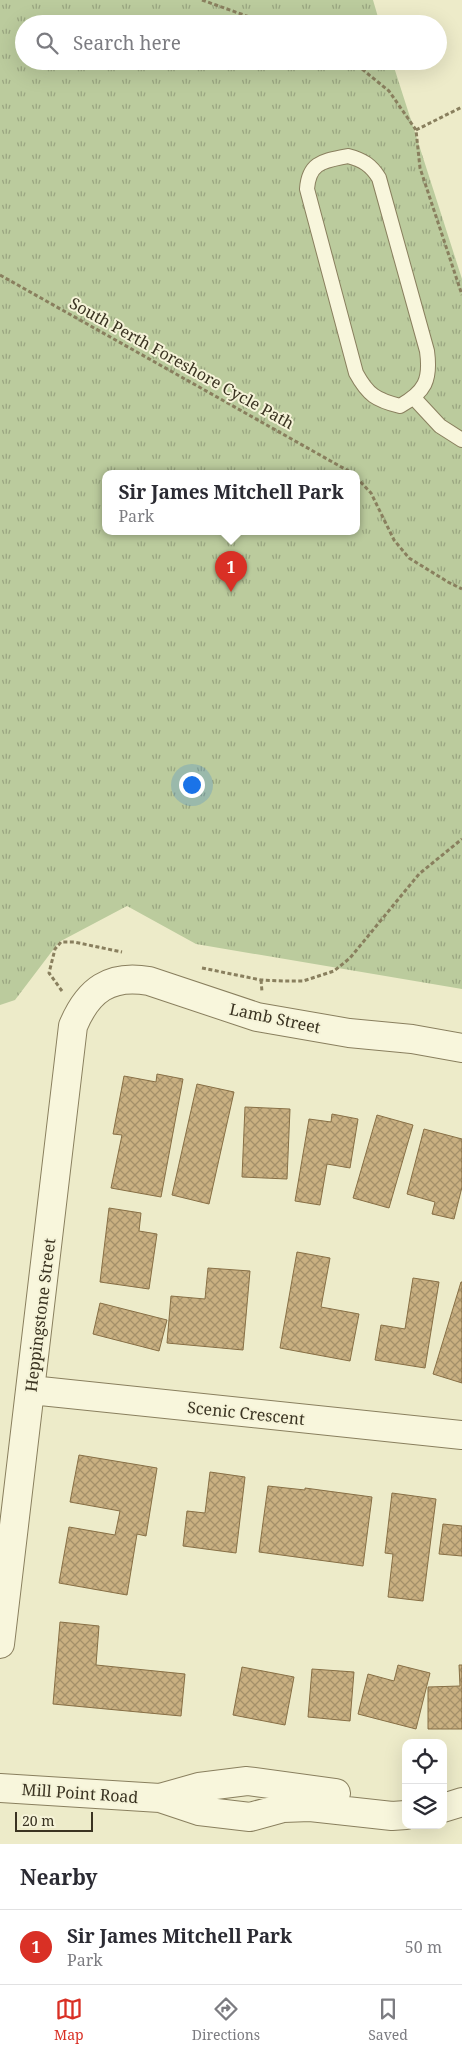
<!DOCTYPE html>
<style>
body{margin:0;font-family:"Noto Serif",serif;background:#f7f7f7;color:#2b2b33}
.controls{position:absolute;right:15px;bottom:15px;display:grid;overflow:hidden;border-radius:10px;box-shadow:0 5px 20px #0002}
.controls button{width:45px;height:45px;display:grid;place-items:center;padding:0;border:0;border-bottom:1px solid #e1e1e2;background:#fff;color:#2b2b33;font:25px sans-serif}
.scale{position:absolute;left:15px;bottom:12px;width:78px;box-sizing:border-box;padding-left:5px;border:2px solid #3a3321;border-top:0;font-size:14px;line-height:18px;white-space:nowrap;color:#3a3321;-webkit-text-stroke:4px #f5f3d8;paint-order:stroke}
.you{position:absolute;left:191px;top:784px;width:18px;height:18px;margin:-12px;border:4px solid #fff;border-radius:50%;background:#1a73e8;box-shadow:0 0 0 8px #1a73e833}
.badge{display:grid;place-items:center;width:32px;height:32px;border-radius:50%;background:#d93025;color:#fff;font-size:16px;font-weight:700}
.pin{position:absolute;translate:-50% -41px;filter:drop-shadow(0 1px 2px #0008)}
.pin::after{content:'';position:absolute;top:26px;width:18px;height:15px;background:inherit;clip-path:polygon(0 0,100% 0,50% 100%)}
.popup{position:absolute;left:102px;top:470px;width:258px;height:65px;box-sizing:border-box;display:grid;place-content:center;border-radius:10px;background:#fff;filter:drop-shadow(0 1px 4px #0005);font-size:16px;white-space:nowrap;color:#7c7c81}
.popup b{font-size:19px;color:#2b2b33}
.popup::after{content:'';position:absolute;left:50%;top:100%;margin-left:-10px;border:10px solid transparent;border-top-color:#fff}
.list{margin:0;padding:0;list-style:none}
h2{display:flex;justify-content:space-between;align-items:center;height:65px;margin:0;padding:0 20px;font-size:21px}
h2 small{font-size:16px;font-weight:400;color:#7c7c81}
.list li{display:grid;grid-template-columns:32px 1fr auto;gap:15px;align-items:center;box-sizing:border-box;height:75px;padding:0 20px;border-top:1px solid #e1e1e2}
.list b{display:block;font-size:19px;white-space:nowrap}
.list p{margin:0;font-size:16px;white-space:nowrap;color:#7c7c81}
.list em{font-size:16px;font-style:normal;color:#7c7c81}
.icon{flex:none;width:28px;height:28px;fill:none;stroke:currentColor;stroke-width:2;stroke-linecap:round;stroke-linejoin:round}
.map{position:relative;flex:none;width:462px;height:1844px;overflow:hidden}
.search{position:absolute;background:#fff;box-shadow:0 5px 20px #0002;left:15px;right:15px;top:15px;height:55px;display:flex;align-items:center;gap:12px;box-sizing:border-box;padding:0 18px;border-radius:28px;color:#7c7c81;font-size:19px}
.sheet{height:140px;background:#fff}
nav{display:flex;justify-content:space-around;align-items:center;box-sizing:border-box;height:70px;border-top:1px solid #e1e1e2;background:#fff;font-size:14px;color:#7c7c81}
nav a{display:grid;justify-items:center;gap:2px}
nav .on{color:#d93025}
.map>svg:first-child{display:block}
.park{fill:url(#park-tufts);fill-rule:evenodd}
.building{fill:url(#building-cross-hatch);stroke:#876f45}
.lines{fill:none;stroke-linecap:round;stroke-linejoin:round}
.lane-casing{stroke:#897f5e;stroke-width:16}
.street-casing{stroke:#897f5e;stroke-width:30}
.path{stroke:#897f5e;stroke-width:3;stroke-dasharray:4 2.5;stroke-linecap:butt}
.lane{stroke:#f8f6dc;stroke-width:14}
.street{stroke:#f8f6dc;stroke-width:28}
.labels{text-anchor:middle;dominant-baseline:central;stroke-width:4;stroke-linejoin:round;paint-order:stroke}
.street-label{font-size:16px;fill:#3a3321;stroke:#f5f3d8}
</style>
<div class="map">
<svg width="462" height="1844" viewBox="0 0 462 1844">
<defs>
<pattern id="park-tufts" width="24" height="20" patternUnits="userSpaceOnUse" patternTransform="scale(1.25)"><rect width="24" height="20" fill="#bbcb9d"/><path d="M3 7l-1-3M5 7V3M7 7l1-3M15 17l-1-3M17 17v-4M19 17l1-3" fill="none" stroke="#99a580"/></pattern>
<pattern id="building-cross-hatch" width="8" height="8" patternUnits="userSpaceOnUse" patternTransform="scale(1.25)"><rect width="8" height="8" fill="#c9b081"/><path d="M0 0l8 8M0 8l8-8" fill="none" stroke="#a49069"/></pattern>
</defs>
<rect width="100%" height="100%" fill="#edebc9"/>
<path class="park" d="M0 0H373L380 24H24V61H392L462 279V989L196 944 127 906 59 942 15 1000 0 1005ZM106 473H356V531H106Z"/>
<path class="building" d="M157 1074 183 1079 161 1197 111 1188 122 1135 113 1134 124 1076 156 1082Z
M197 1084 234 1092 209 1204 172 1195Z
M245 1107 290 1109 287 1179 242 1177Z
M332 1114 358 1119 350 1168 327 1164 320 1205 295 1201 309 1119 331 1122Z
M377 1115 413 1125 389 1208 353 1198Z
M424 1129 462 1139V1187L454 1219 432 1214 435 1202 407 1194Z
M109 1208 141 1213 139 1231 157 1234 149 1289 100 1282Z
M297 1252 330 1258 321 1307 359 1314 350 1361 280 1348Z
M208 1268 250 1271 243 1350 167 1343 171 1296 205 1299Z
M413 1278 439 1282 425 1368 375 1360 381 1325 405 1329Z
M461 1282H462V1383L433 1374Z
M100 1303 167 1320 159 1351 93 1334Z
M79 1455 157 1468 146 1536 137 1534 127 1595 59 1583 69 1527 115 1535 120 1511 70 1502Z
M210 1472 245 1477 236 1553 183 1546 187 1511 205 1513Z
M268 1486 305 1490V1488L372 1497 363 1566 259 1552Z
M392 1493 436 1499 423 1601 388 1597 393 1554 385 1553Z
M443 1524 462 1526V1556L439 1554Z
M60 1622 99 1626 96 1665 185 1674 181 1716 53 1704Z
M398 1665 430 1673 416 1729 358 1714 368 1674 394 1681Z
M459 1665H462V1729H428V1687L460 1686Z
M242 1667 294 1677 285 1725 233 1715Z
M312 1669 354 1672 350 1721 308 1717Z"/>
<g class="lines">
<defs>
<path id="lane" d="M348 156C363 160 371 165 379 178L427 351C431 380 425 392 400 406 376 400 368 395 356 373L307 189C309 161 325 161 348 156Z
M414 398 440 426 462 440"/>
<path id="street" d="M31 1390 462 1435
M0 1644 73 1026C88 990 110 974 149 981L257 1017 349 1033 412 1039 462 1048
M0 1788 160 1798 199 1811 250 1817 283 1808 310 1807 392 1816 406 1815
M160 1798 199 1787 247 1781 336 1793
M443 1808 462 1802"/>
</defs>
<use href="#lane" class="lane-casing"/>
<use href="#street" class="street-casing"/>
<path class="path" d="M202 0 269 24
M352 61 389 91 416 130 420 168 462 295
M416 130 462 107
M0 275 352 473
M356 477 371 493 394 540 409 558 448 582 462 589
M202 968 261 980 283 981H303L334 971 350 958 419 874 462 839
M261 980 262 992
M62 991 49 973 55 949 61 942H74L122 952"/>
<use href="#lane" class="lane"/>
<use href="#street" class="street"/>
</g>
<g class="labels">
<g class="street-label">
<text transform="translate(182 363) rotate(29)">South Perth Foreshore Cycle Path</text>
<text transform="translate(275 1018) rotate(12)">Lamb Street</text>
<text transform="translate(40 1315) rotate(-83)">Heppingstone Street</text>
<text transform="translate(246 1413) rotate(6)">Scenic Crescent</text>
<text transform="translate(80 1793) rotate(4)">Mill Point Road</text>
</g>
</g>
</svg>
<div class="controls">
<button><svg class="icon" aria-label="locate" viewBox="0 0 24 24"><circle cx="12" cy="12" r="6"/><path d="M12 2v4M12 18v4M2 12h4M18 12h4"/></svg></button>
<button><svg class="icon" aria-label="layers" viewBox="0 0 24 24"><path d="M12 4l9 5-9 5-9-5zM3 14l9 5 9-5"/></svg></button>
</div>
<div class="scale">20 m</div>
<div class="you"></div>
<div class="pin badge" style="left:231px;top:592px">1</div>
<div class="popup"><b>Sir James Mitchell Park</b>Park</div>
<div class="search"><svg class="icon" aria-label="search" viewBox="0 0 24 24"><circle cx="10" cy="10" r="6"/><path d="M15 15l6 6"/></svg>Search here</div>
</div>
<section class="sheet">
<h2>Nearby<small></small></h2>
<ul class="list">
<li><span class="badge">1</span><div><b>Sir James Mitchell Park</b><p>Park</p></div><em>50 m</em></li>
</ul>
</section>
<nav>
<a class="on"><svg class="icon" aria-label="map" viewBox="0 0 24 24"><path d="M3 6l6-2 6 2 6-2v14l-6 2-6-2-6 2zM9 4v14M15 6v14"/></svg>Map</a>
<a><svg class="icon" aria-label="directions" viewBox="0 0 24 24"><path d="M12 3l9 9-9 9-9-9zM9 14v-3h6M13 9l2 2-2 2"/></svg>Directions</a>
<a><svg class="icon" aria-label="saved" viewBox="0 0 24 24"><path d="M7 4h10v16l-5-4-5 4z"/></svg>Saved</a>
</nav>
